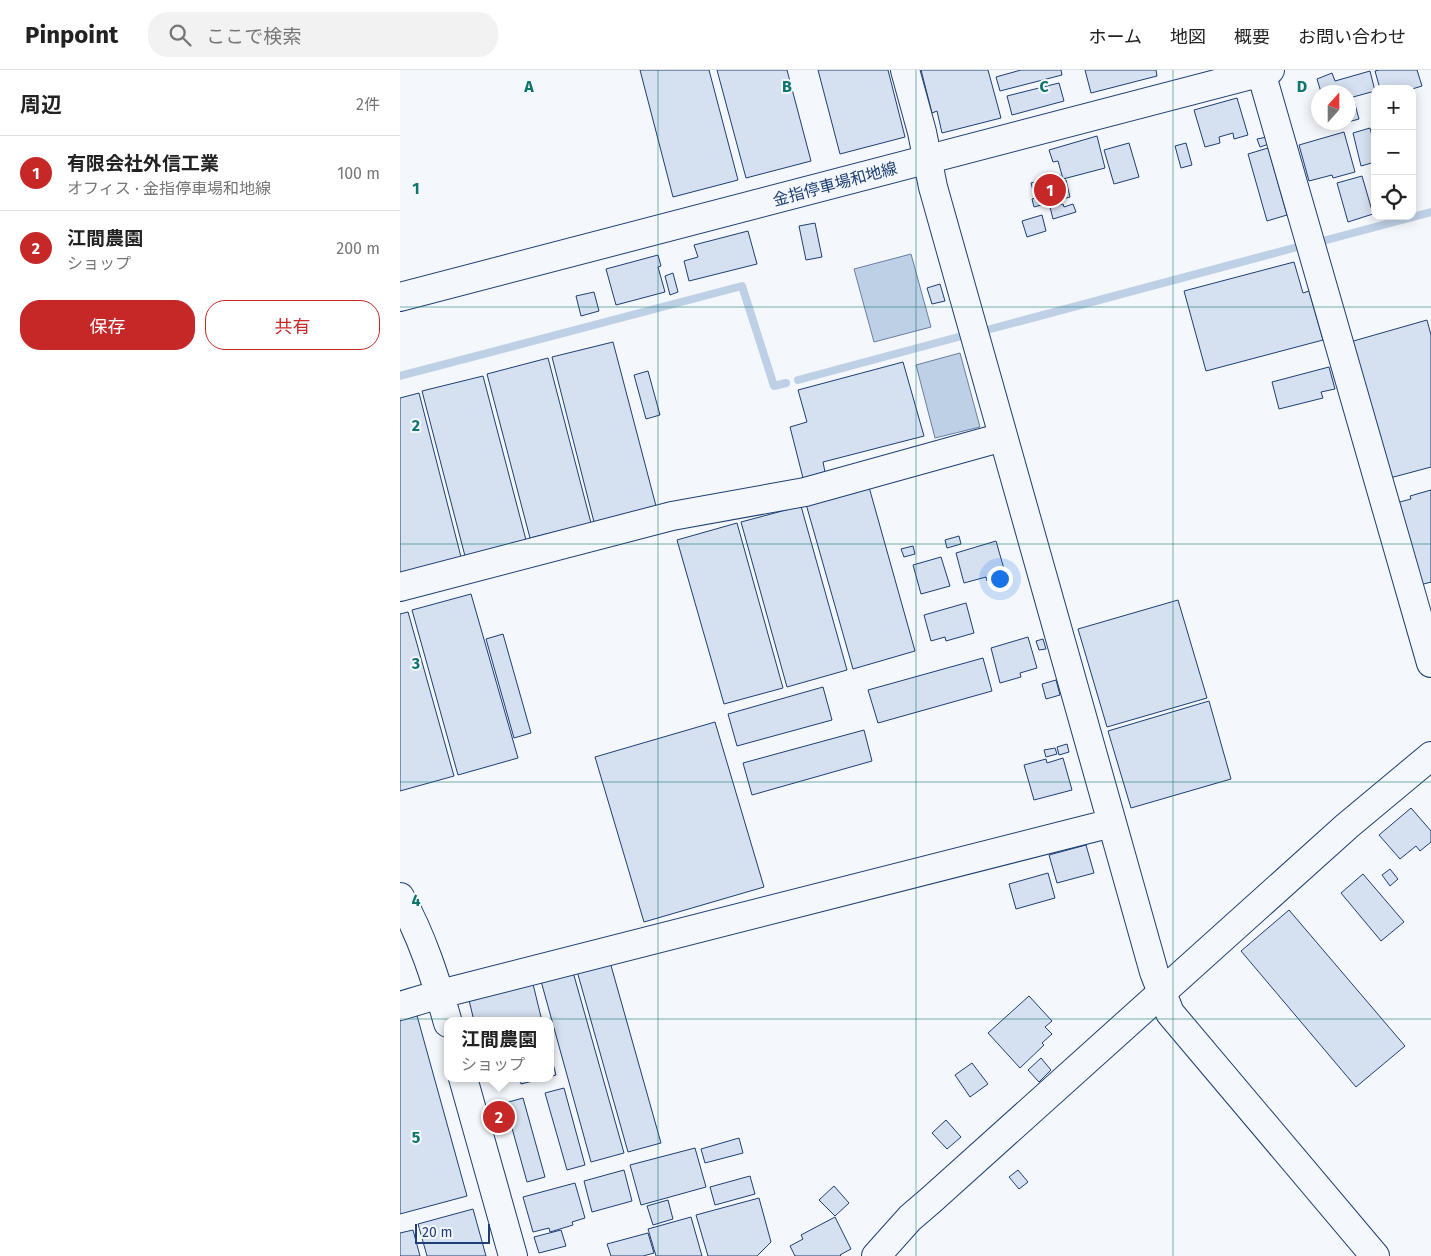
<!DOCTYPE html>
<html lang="ja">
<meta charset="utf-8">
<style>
body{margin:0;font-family:"Fira Sans","Noto Sans JP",sans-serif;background:#f2f2f2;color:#222}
.controls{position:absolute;right:15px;top:15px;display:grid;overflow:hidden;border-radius:10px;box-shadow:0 2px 12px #0003}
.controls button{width:45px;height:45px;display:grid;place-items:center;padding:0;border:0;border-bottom:1px solid #e0e0e0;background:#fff;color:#222;font:25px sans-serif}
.compass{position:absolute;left:911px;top:15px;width:45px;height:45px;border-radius:50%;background:#fff;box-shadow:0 2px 12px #0003;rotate:21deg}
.scale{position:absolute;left:15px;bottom:12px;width:75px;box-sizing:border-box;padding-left:5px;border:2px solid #1d3f73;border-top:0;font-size:14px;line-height:18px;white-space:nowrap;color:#1d3f73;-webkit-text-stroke:4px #f4f7fb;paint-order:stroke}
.you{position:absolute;left:599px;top:508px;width:18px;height:18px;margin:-12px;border:4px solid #fff;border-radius:50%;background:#1a73e8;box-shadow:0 0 0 8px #1a73e833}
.badge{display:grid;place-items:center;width:32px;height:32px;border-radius:50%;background:#c62828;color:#fff;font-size:16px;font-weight:700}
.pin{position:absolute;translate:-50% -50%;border:2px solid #fff;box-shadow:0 1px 5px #0006}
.popup{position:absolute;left:44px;top:947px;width:110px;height:65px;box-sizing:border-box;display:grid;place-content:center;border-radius:10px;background:#fff;filter:drop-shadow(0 1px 4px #0005);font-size:16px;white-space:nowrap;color:#767676}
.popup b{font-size:19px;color:#222}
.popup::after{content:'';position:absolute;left:50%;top:100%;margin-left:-10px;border:10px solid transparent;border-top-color:#fff}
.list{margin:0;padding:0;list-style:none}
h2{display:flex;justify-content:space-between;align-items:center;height:65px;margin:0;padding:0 20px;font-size:21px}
h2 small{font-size:16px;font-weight:400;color:#767676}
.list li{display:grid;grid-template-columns:32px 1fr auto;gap:15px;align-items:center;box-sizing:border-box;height:75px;padding:0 20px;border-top:1px solid #e0e0e0}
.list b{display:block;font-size:19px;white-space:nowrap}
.list p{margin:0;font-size:16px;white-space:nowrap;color:#767676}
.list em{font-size:16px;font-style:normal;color:#767676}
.actions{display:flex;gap:10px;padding:15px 20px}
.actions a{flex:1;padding:11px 0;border:1px solid #c62828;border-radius:20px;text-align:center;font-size:18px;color:#c62828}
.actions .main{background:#c62828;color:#fff}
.icon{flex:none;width:28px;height:28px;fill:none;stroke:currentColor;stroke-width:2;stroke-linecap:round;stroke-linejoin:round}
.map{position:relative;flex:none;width:1031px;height:1186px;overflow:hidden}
header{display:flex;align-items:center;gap:30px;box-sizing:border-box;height:70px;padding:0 25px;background:#fff;border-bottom:1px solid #e0e0e0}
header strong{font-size:24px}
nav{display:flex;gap:28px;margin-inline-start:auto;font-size:18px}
.search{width:350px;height:45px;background:#f2f2f2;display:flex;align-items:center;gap:12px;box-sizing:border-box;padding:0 18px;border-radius:20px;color:#767676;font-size:19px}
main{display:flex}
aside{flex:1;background:#fff}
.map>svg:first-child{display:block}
.water{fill:#bed0e5;stroke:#687fa3}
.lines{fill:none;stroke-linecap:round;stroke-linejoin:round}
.stream{stroke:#bed0e5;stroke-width:8}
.building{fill:#d5e0f0;stroke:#1d3f73}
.minor-casing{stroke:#1d3f73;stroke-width:30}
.major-casing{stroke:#1d3f73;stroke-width:30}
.minor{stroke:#f4f7fb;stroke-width:28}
.major{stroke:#f4f7fb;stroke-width:28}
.grid{fill:none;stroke:#0f766e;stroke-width:1;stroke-opacity:0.55}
.labels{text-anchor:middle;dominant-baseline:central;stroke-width:4;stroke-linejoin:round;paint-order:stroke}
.street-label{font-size:16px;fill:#1d3f73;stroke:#f4f7fb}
.grid-label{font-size:16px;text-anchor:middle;font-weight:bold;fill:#0f766e;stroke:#f4f7fb;stroke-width:4;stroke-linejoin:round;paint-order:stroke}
</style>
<header>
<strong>Pinpoint</strong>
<div class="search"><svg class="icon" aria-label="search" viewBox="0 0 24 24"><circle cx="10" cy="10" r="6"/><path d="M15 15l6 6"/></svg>ここで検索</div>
<nav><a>ホーム</a><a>地図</a><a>概要</a><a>お問い合わせ</a></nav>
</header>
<main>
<aside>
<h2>周辺<small>2件</small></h2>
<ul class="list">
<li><span class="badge">1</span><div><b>有限会社外信工業</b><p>オフィス · 金指停車場和地線</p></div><em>100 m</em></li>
<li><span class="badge">2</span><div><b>江間農園</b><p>ショップ</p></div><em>200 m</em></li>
</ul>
<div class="actions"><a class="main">保存</a><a>共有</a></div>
</aside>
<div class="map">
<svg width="1031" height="1186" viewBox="0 0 1031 1186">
<rect width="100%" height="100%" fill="#f4f7fb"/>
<path class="water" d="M511 184 531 257 474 272 454 199Z
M560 283 580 357 535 368 516 295Z"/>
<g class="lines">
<path class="stream" d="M919 172 1031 142
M587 260 901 176
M0 306 342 216 374 316 386 313
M398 310 562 266"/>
</g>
<path class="building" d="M240 0H309L338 110 273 127Z
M317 0H387L411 91 346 108Z
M418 0H488L505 67 440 84Z
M521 0H588L601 48 542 63 537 41 532 43Z
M621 0H661L662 5 600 21 596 7Z
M685 0H756L757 6 691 23Z
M979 0H1017L1022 16 1012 19H980L975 1Z
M970 1 975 21 953 27 959 49 948 52V22H921L917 9 932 3 935 11Z
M659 13 664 31 612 45 607 26Z
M837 28 848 65 834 69 833 63 819 67 820 73 805 77 794 40Z
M970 58 975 78V92L961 96 953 63Z
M944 62 955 102 933 108 932 105 909 111 899 75Z
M697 66 705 98 663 109 658 91 653 92 649 80Z
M867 67 869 74 860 77 857 69Z
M729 73 739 107 714 114 704 80Z
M786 73 792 95 781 98 775 76Z
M868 78 887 145 867 151 848 84Z
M660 105 662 111 666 110 670 127 634 137 632 129 635 128 631 113Z
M962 106 973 144 948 152 937 113Z
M663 134 664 137 673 134 676 142 653 149 650 137Z
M642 145 646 161 627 167 622 151Z
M415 153 422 187 406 190 399 156Z
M348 161 357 194 289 211 284 191 298 187 294 175Z
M258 185 261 196 258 197 265 222 216 235 206 199Z
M894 192 903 223 909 221 923 270 806 301 784 221Z
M273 203 278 222 270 225 265 206Z
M540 214 545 231 532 234 527 218Z
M194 222 199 241 181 246 176 226Z
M1027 250 1031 265V397L990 408 950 272Z
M213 272 256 436 194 452 152 287Z
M148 288 191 453 130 468 87 304Z
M503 292 524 366 423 392 425 402 403 408 390 357 407 352 398 320Z
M929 297 935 319 921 322 923 328 879 339 872 312Z
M248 301 260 345 246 349 234 305Z
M83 306 126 470 65 486 22 321Z
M19 323 61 487 0 503V328Z
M469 417 515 581 453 599 406 434Z
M1031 420V512L1020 515 996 433 1011 429 1010 426Z
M401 436 447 600 387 617 341 452Z
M337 453 383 618 324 634 277 470Z
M559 466 561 474 547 478 545 470Z
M596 471 606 506 587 511 586 507 564 513 556 483Z
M513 476 515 484 504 487 501 479Z
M541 487 550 516 521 524 513 495Z
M71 524 118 688 58 705 12 540Z
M778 530 807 628 707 657 678 559Z
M566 533 574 563 546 571 545 567 531 571 524 545Z
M8 542 54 706 0 721V544Z
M103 564 131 663 114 668 86 569Z
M628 567 637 598 620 603 621 607 600 613 591 578Z
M643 569 646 579 639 580 636 571Z
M583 588 592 621 478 653 468 620Z
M656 610 660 625 646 629 642 614Z
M423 617 432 650 337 676 328 644Z
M809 631 831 709 731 738 708 661Z
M315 652 364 817 244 852 195 687Z
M464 660 472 691 352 725 343 693Z
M667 674 669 682 659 685 657 677Z
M655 678 657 684 646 687 644 680Z
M663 688 672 720 634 730 624 695 646 689 647 693Z
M1011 738 1031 761V772L1020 781 1016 776 1000 789 979 765Z
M686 775 694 803 657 813 649 785Z
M990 799 998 809 990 816 982 805Z
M648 803 655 828 616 839 609 814Z
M963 804 1004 852 981 871 941 823Z
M889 840 1005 976 956 1017 841 881Z
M210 892 261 1073 228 1082 177 901Z
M173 902 224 1083 191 1092 141 911Z
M133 914 142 951H74L69 930Z
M629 926 652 951 645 957 652 964 642 973 644 975 620 998 588 963Z
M16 942 67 1126 0 1144V946Z
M150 982 156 1005 150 1007Z
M641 988 651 1000 639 1012 628 1000Z
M572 993 588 1014 570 1027 555 1005Z
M120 1008H145L121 1014Z
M164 1018 185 1095 167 1100 145 1023Z
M123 1028 145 1107 127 1112 105 1033Z
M546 1050 561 1067 547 1079 532 1063Z
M339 1068 343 1083 305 1093 301 1079Z
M295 1078 306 1117 241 1135 230 1095Z
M224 1100 232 1131 192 1142 184 1111Z
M618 1100 628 1112 619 1119 609 1107Z
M350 1106 355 1124 315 1135 310 1117Z
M175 1113 185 1148 172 1152 173 1155 150 1162 149 1158 133 1162 123 1127Z
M434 1116 449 1133 435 1146 419 1130Z
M359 1128 371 1172 357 1186H308L296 1145Z
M268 1130 273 1149 253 1155 247 1136Z
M73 1139 86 1186H27L18 1154Z
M291 1147 302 1186H256L248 1159Z
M435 1147 451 1179 440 1185 441 1186H395L390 1176 403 1169 401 1165Z
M13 1160 20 1186H0V1163Z
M161 1160 166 1176 139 1183 134 1167Z
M248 1163 254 1183 243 1186H211L207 1174Z"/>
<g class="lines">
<defs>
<path id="minor" d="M505 0 522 62 533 117 754 902 770 943 975 1186
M861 2 1031 593
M0 517 272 446 405 422 603 367
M0 827C22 866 36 910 48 953
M0 936 40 924 712 753
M63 1008 113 1186
M476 1186 510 1148 531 1130 947 756 1031 686"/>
<path id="major" d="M0 227 870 0"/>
</defs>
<use href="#minor" class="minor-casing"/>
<use href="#major" class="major-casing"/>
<use href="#minor" class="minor"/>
<use href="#major" class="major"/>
</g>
<path class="grid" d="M258 0V1186M516 0V1186M773 0V1186M0 237H1031M0 474H1031M0 712H1031M0 949H1031"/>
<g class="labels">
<g class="street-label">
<text transform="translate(435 114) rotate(-15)">金指停車場和地線</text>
</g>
</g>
<g class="grid-label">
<text x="129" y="22">A</text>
<text x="387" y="22">B</text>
<text x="644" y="22">C</text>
<text x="902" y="22">D</text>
<text x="16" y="124">1</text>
<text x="16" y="361">2</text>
<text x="16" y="599">3</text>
<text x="16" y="836">4</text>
<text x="16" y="1073">5</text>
</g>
</svg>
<div class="controls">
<button>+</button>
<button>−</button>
<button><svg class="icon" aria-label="locate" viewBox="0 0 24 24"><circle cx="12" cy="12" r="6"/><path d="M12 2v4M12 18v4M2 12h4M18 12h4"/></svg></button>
</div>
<svg class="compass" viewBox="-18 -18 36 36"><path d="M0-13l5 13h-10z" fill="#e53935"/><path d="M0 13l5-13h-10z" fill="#767676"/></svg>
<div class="scale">20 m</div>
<div class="you"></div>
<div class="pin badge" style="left:650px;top:120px">1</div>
<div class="pin badge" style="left:99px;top:1047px">2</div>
<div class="popup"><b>江間農園</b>ショップ</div>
</div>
</main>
